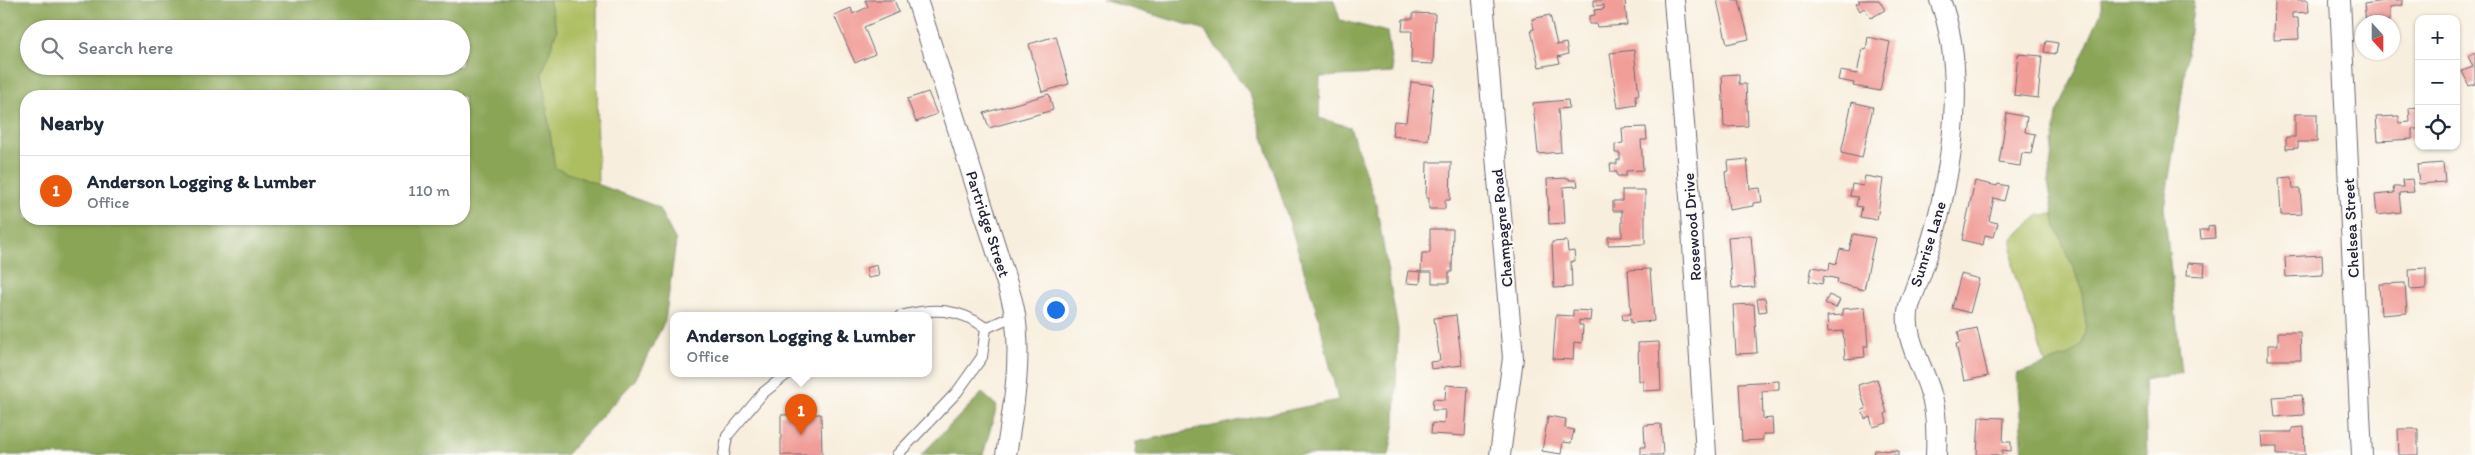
<!DOCTYPE html>
<meta charset="utf-8">
<style>
body{margin:0;font-family:Itim,sans-serif;background:#f6f6f7;color:#1f2937}
.controls{position:absolute;right:15px;top:15px;display:grid;overflow:hidden;border-radius:10px;box-shadow:0 1px 4px #0004}
.controls button{width:45px;height:45px;display:grid;place-items:center;padding:0;border:0;border-bottom:1px solid #e0e1e3;background:#fff;color:#1f2937;font:25px sans-serif}
.compass{position:absolute;left:2355px;top:15px;width:45px;height:45px;border-radius:50%;background:#fff;box-shadow:0 1px 4px #0004;rotate:159deg}
.you{position:absolute;left:1055px;top:309px;width:18px;height:18px;margin:-12px;border:4px solid #fff;border-radius:50%;background:#1a73e8;box-shadow:0 0 0 8px #1a73e833}
.badge{display:grid;place-items:center;width:32px;height:32px;border-radius:50%;background:#ea580c;color:#fff;font-size:16px;font-weight:700}
.pin{position:absolute;translate:-50% -41px;filter:drop-shadow(0 1px 2px #0008)}
.pin::after{content:'';position:absolute;top:26px;width:18px;height:15px;background:inherit;clip-path:polygon(0 0,100% 0,50% 100%)}
.popup{position:absolute;left:670px;top:312px;width:262px;height:65px;box-sizing:border-box;display:grid;place-content:center;border-radius:10px;background:#fff;filter:drop-shadow(0 1px 4px #0005);font-size:16px;white-space:nowrap;color:#747a83}
.popup b{font-size:19px;color:#1f2937}
.popup::after{content:'';position:absolute;left:50%;top:100%;margin-left:-10px;border:10px solid transparent;border-top-color:#fff}
.list{margin:0;padding:0;list-style:none}
h2{display:flex;justify-content:space-between;align-items:center;height:65px;margin:0;padding:0 20px;font-size:21px}
h2 small{font-size:16px;font-weight:400;color:#747a83}
.list li{display:grid;grid-template-columns:32px 1fr auto;gap:15px;align-items:center;box-sizing:border-box;height:70px;padding:0 20px;border-top:1px solid #e0e1e3}
.list b{display:block;font-size:19px;white-space:nowrap}
.list p{margin:0;font-size:16px;white-space:nowrap;color:#747a83}
.list em{font-size:16px;font-style:normal;color:#747a83}
.icon{flex:none;width:28px;height:28px;fill:none;stroke:currentColor;stroke-width:2;stroke-linecap:round;stroke-linejoin:round}
.map{position:relative;flex:none;width:2475px;height:455px;overflow:hidden}
.search{position:absolute;background:#fff;box-shadow:0 1px 4px #0004;left:20px;top:20px;width:450px;height:55px;display:flex;align-items:center;gap:12px;box-sizing:border-box;padding:0 18px;border-radius:28px;color:#747a83;font-size:19px}
.panel{position:absolute;background:#fff;box-shadow:0 1px 4px #0004;left:20px;top:90px;width:450px;height:135px;border-radius:20px}
.map>svg:first-child{display:block}
.green{fill:#adbe61;stroke:#68704e}
.forest{fill:#8aa557;stroke:#566449;fill-rule:evenodd}
.building{fill:#f19d98}
.lines{fill:none;stroke-linecap:round;stroke-linejoin:round}
.service-casing{stroke:#6d6974;stroke-width:12}
.minor-casing{stroke:#6d6974;stroke-width:22}
.service{stroke:#fff;stroke-width:10}
.minor{stroke:#fff;stroke-width:20}
.labels{text-anchor:middle;dominant-baseline:central;stroke-width:4;stroke-linejoin:round;paint-order:stroke}
.street-label{font-size:16px;fill:#22223b;stroke:#fdfcf7}
</style>
<div class="map">
<svg width="2475" height="455" viewBox="0 0 2475 455">
<rect width="100%" height="100%" fill="#fdfcf7"/>
<filter id="ink" filterUnits="userSpaceOnUse"><feTurbulence type="fractalNoise" baseFrequency=".02" numOctaves="2"/><feDisplacementMap in="SourceGraphic" scale="10" xChannelSelector="R" yChannelSelector="G"/><feConvolveMatrix kernelMatrix="1 2 1 2 8 2 1 2 1" color-interpolation-filters="sRGB"/></filter>
<filter id="wash" filterUnits="userSpaceOnUse"><feTurbulence type="fractalNoise" baseFrequency=".0096" numOctaves="4" result="noise"/><feDisplacementMap in="SourceGraphic" scale="20" xChannelSelector="R" yChannelSelector="G"/><feGaussianBlur stdDeviation="1.12" result="paint"/><feColorMatrix in="noise" values="0 0 0 0 0 0 0 0 0 0 0 0 0 0 0 0 0 1.4 0 .05"/><feComposite in="paint" operator="in"/></filter>
<g filter="url(#wash)">
<rect width="100%" height="100%" fill="#f8eedd"/>
<path class="green" d="M368 0H597L598 229 464 96 461 29Z
M2064 213 2105 333 2052 392 2046 364 2013 270 2012 239 2039 215Z"/>
<path class="forest" d="M0 0H549L557 30 542 74 555 168 658 207 676 241 665 321 635 380 566 455H0ZM29 29H461V66H29ZM26 96H464V219H26Z
M1102 0H1334L1340 20 1387 32 1393 73 1320 77 1319 118 1350 127 1376 204 1398 329 1395 422 1389 455H1135L1136 442 1338 400 1319 319 1250 94 1203 29Z
M2101 0H2194L2178 124 2164 207 2182 373 2144 380 2147 455H2023L2017 374 2067 356 2082 344 2086 325 2081 286 2056 227 2048 182 2057 114 2101 12Z
M982 393 997 406 983 455H921Z"/>
<g id="blocks">
<path class="building" d="M865 0H894L899 12 864 27 875 54 855 63 834 15 851 8 853 14 868 7Z
M1594 0H1625L1627 25 1597 27 1596 24H1589V16L1595 15 1594 10 1604 9V5L1594 6Z
M1717 0H1739L1749 39 1727 44Z
M1858 0H1879L1885 10 1871 18 1864 8 1860 11 1856 4 1860 2Z
M2275 0H2308L2309 12 2292 13V18H2298L2299 39 2274 40Z
M2390 0H2402L2403 5 2390 7V21L2366 22 2364 4Z
M1413 13 1435 14 1433 64 1411 63 1412 31H1402L1403 19H1413Z
M1550 15 1557 45 1566 43 1568 54 1558 57 1560 63 1539 67 1531 30 1534 29 1532 19Z
M1056 36 1069 84 1042 92 1029 44Z
M1868 37 1890 42 1880 91 1853 86 1854 83 1838 80 1840 71 1857 74 1862 49 1866 50Z
M2046 41 2058 43 2056 54 2044 52Z
M1634 50 1639 95H1635L1637 105 1618 108 1610 53Z
M2475 52V84L2469 86 2462 71 2473 67 2468 56Z
M2018 54 2042 56 2038 98 2014 95Z
M1739 74V84H1746L1748 126 1724 127 1722 75Z
M1411 82 1434 85 1428 140 1392 136 1394 121 1406 122Z
M928 92 937 114 916 122 907 99Z
M1049 94 1053 110 989 128 984 113Z
M1568 100 1569 108 1558 109 1561 152 1538 154 1533 103Z
M1852 102 1873 107 1862 158 1841 153Z
M2419 107V129H2412V139L2378 141 2376 117 2399 116V123L2410 122 2409 108Z
M2007 113 2027 117 2025 132 2035 134 2031 154 2022 153 2020 166 1999 163Z
M2295 114H2317V142H2298V148L2286 149V137H2295Z
M1646 127 1647 140H1641L1643 170 1626 171V176H1617V172H1611L1610 164H1617V160H1620V153H1615V144L1623 143 1622 128Z
M1747 159 1750 189 1760 188 1762 202 1753 203V206L1729 210 1725 172 1729 171 1728 161Z
M1427 162H1451L1450 200H1445V209H1429V198H1426Z
M2443 163 2445 182 2419 184 2417 165Z
M1865 176 1883 179 1877 220 1860 217 1862 207 1856 206 1858 197 1850 196 1852 184 1863 186Z
M2292 177 2293 189H2300L2302 214 2281 215 2279 178Z
M1569 178V180H1577L1578 186 1563 187 1565 223 1549 224 1547 179Z
M2412 179 2414 192 2399 193 2401 212 2377 215 2375 195 2394 193 2393 187H2403L2402 180Z
M1975 181 1997 186 1998 184 2008 186 2004 201 1994 198 1989 221 1998 223 1994 237 1985 235 1983 245 1962 240Z
M1622 190H1645V244L1608 245V237H1622V211H1613V201H1622Z
M2214 226 2215 238 2201 239 2200 230H2208V227Z
M1430 229H1453L1452 272H1449V283H1432V272H1421L1422 253H1430Z
M1853 234 1875 238 1864 290 1837 283 1838 279 1824 276 1822 284 1809 281 1812 267 1829 270 1830 262 1836 264 1840 249 1849 251Z
M1751 235 1755 287 1732 288 1728 237Z
M1567 241 1568 252 1574 251 1575 261H1571L1572 287 1554 288 1552 242Z
M2322 255 2323 275 2286 277 2285 257Z
M2188 263 2205 264 2204 276 2187 275Z
M877 265 879 276 868 278 866 268Z
M2426 268V289L2410 290 2409 269Z
M1650 269 1654 321 1631 323V319L1623 320 1622 314H1631L1628 270Z
M1408 271 1421 272 1420 284 1406 283Z
M1961 274 1979 279 1970 313 1952 308Z
M2405 283 2407 313 2381 315 2379 284Z
M1829 295 1840 300 1836 308 1825 303Z
M1765 298 1767 311 1759 312 1757 299Z
M1754 304 1757 353 1736 354 1733 305Z
M1865 307 1868 346H1864L1865 357 1845 359 1843 331 1828 332 1827 316 1843 315 1842 309Z
M1573 310 1591 311 1590 321 1579 320V325H1583L1582 343 1574 342 1573 360 1553 359 1556 315 1573 316Z
M1456 315 1462 365 1431 369 1430 362 1440 361 1434 318Z
M1977 328 1988 376 1964 381 1956 344 1960 343 1958 332Z
M2278 332H2300L2301 360H2268V345H2278Z
M1659 342 1661 390 1643 391V381H1639L1638 343Z
M1877 379 1887 413 1885 414 1887 423 1873 427 1870 417 1865 419 1862 410 1866 409 1858 385Z
M1779 381V390L1762 391 1763 419 1772 418 1773 434H1763V440L1742 441 1739 383Z
M1446 385 1468 387 1465 436 1431 434 1432 423 1444 424 1445 410H1432L1433 399 1445 400Z
M2302 395 2304 415 2275 417 2273 397Z
M821 414 822 455H781V415Z
M1548 416 1566 419 1565 428 1574 430 1571 443 1563 442 1561 454 1542 451Z
M1979 417 2004 418 2003 442H2011V451L2002 450V455H1977Z
M1661 424 1663 455H1641V447H1645L1644 425Z
M2304 427 2305 455H2277V447H2261L2260 432H2292V428Z
M2398 429H2418V455H2399Z
M1875 450 1899 451V455H1874Z"/>
</g>
</g>
<g filter="url(#ink)">
<use href="#blocks" fill-opacity="0" stroke="#6d6974" stroke-width="1"/>
<g class="lines">
<defs>
<path id="service" d="M900 316C934 308 957 307 986 328
M986 328 1015 315
M724 455 727 436 763 393 787 374
M897 455 957 392 982 357 986 328"/>
<path id="minor" d="M917 0 1004 274C1008 287 1013 301 1015 315 1022 361 1013 410 1006 455
M1483 0 1513 358 1500 455
M1674 0 1690 197 1706 455
M2340 0 2362 455
M1936 455C1937 435 1937 413 1931 394 1923 365 1902 337 1909 306 1919 278 1930 251 1937 222 1954 153 1966 69 1940 0"/>
</defs>
<use href="#service" class="service-casing"/>
<use href="#minor" class="minor-casing"/>
<use href="#service" class="service"/>
<use href="#minor" class="minor"/>
</g>
</g>
<g class="labels">
<g class="street-label">
<text transform="translate(988 224) rotate(72)">Partridge Street</text>
<text transform="translate(1692 227) rotate(-94)">Rosewood Drive</text>
<text transform="translate(1502 228) rotate(-95)">Champagne Road</text>
<text transform="translate(2351 228) rotate(-93)">Chelsea Street</text>
<text transform="translate(1928 244) rotate(-73)">Sunrise Lane</text>
</g>
</g>
</svg>
<div class="controls">
<button>+</button>
<button>−</button>
<button><svg class="icon" aria-label="locate" viewBox="0 0 24 24"><circle cx="12" cy="12" r="6"/><path d="M12 2v4M12 18v4M2 12h4M18 12h4"/></svg></button>
</div>
<svg class="compass" viewBox="-18 -18 36 36"><path d="M0-13l5 13h-10z" fill="#e53935"/><path d="M0 13l5-13h-10z" fill="#747a83"/></svg>
<div class="you"></div>
<div class="pin badge" style="left:801px;top:435px">1</div>
<div class="popup"><b>Anderson Logging &amp; Lumber</b>Office</div>
<div class="search"><svg class="icon" aria-label="search" viewBox="0 0 24 24"><circle cx="10" cy="10" r="6"/><path d="M15 15l6 6"/></svg>Search here</div>
<section class="panel">
<h2>Nearby<small></small></h2>
<ul class="list">
<li><span class="badge">1</span><div><b>Anderson Logging &amp; Lumber</b><p>Office</p></div><em>110 m</em></li>
</ul>
</section>
</div>
